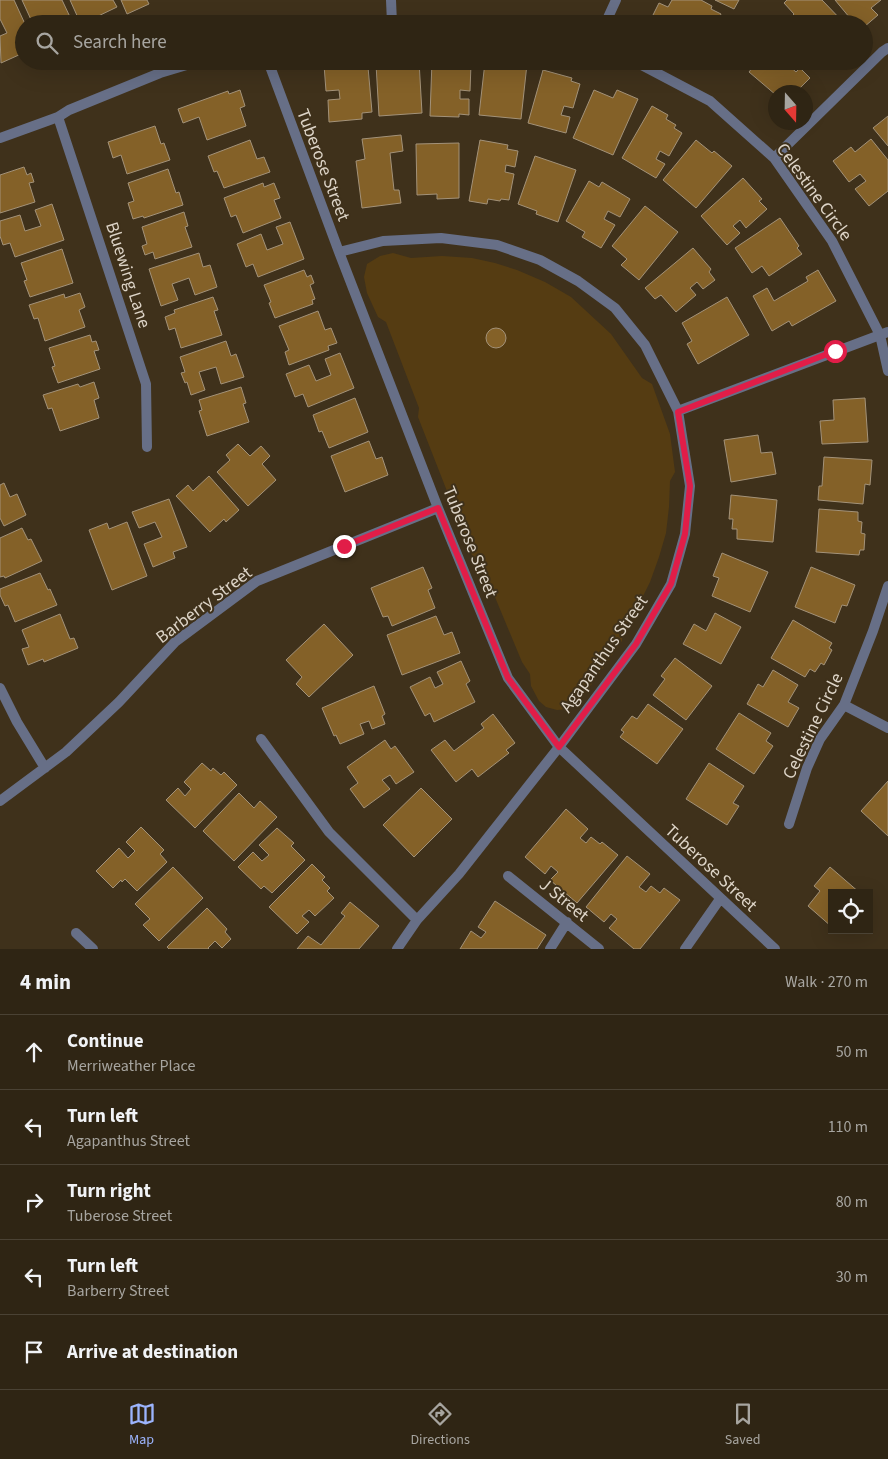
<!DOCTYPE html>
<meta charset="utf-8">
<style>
body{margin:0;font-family:"Source Sans 3",sans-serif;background:#3b3122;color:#f1f3f6}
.controls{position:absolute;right:15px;bottom:15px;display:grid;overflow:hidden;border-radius:0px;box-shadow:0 5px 20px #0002}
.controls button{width:45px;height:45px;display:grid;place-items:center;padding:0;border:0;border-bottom:1px solid #4a4234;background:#2f2514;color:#f1f3f6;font:25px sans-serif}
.compass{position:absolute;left:768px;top:85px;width:45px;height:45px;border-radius:50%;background:#2f2514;box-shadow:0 5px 20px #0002;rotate:160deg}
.stop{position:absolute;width:15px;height:15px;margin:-11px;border:4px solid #e11d48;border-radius:50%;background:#fff}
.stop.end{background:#e11d48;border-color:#fff;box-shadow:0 1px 5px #0008}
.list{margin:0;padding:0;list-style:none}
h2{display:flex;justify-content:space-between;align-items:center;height:65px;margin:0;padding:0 20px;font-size:21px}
h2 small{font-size:16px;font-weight:400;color:#a7a5a0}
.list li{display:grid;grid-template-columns:32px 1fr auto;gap:15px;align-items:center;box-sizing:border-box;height:75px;padding:0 20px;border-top:1px solid #4a4234}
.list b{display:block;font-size:19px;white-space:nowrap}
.list p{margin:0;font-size:16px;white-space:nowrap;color:#a7a5a0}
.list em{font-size:16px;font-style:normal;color:#a7a5a0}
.icon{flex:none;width:28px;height:28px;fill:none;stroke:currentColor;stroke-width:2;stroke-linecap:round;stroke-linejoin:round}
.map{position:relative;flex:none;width:888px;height:949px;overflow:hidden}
.search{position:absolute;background:#2f2514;box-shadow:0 5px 20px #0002;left:15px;right:15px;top:15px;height:55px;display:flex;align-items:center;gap:12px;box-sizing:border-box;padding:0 18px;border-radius:28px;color:#a7a5a0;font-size:19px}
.sheet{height:440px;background:#2f2514}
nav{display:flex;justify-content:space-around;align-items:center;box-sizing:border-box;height:70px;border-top:1px solid #4a4234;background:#2f2514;font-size:14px;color:#a7a5a0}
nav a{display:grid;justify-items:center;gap:2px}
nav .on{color:#9cb4fd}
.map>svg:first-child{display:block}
.green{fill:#553c12}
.building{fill:#846128;stroke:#a39279}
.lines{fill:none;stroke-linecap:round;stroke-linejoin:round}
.minor{stroke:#676f87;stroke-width:10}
.route{stroke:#e11d48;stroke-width:6}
.labels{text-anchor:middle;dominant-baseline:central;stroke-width:4;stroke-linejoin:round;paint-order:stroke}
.street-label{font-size:18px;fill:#ddd4c7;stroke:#3f311b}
</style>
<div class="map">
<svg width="888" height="949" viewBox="0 0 888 949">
<rect width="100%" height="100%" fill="#3f311b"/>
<path class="green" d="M393 253 411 258 442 256 472 258 495 263 517 270 545 282 571 297 611 334 642 378 652 384 670 434 675 472 670 481 669 507 666 533 659 557 650 582 638 606 623 629 622 641 584 695 567 709 557 710 546 707 539 701 531 686 530 674 522 662 480 561 472 555 418 417 419 408 386 322 378 317 367 293 364 277 367 264 380 256Z"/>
<path class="building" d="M0 0H14L25 24H24V46L18 48 21 54 1 63 0 36 7 33 0 19Z
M22 0H62L71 19 60 24H33Z
M70 0H113L117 7 90 20 89 16 79 20Z
M121 0H147L149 4 127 14Z
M672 0H701L712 6 711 9 721 14 716 24 649 23 659 3 668 7Z
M715 0H739L734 9Z
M787 0H822L845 24H789L787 21 794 14 784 3Z
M835 0H881L871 8 878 15 864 27V24H855Z
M396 61H419L422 113 379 116 376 64Z
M432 61H460V64H471L470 91 460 90V99H469V115L459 114V117L430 116Z
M505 61 527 64 521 119 479 115 485 62 504 64Z
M746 61H784L796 72 800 68 810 78 796 92H776V95L749 72 753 67Z
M347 63V69L368 67 372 112 362 113V119L329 122 328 100 340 99 339 90 326 91 324 65Z
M543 70 572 78 571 81 580 84 573 108 564 106 561 115 570 117 566 133 528 123Z
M240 90 245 106 240 108 246 126 207 140 199 117 183 123 178 109 228 91 229 94Z
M594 90 613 98 617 90 638 99 613 155 573 138Z
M652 106 668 115 666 119 676 125 674 128 682 133 669 156 660 151 656 159 665 164 656 178 622 158Z
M888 116V146L873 128Z
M155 126 161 144 164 143 170 160 127 174 121 155 113 158 108 142Z
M401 135 403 151 390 153 394 190H399L401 203 362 208 356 161 365 159 362 139Z
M871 139 888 160V191L869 206 855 189 866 181 860 174 849 182 833 161 851 147 855 152Z
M250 140 257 159 264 157 270 172 224 188 217 171 214 172 208 156Z
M480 140 508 145 507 149 518 151 515 167 506 165 505 172 514 174 509 200 501 199 500 201 488 199 487 204 469 201Z
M696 140 712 153 714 151 732 166 696 208 663 180Z
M459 143V198L437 199V194L417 195 416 144Z
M535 156 576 170 558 222 536 214 537 211 518 204Z
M24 167 27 175 31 173 34 182 29 183 35 202 0 213V175Z
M168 169 176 193 179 192 183 205 144 218 143 216 133 219 128 203 134 201 128 183Z
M743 178 762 199 759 201 767 209 746 228 740 220 733 226 740 233 727 245 701 216Z
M589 181 599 187 602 182 630 199 620 217 608 211 604 219 615 225 601 248 582 237 585 232 566 221Z
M263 183 264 187 274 183 280 198 274 200 281 218 243 233 236 215 231 217 224 198Z
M52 204 64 240 15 257 10 243 3 245 0 236V221L20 215 25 231 41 226 35 210Z
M645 206 678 232 639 280 621 265 627 259 612 246Z
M184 212 188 226 185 227 192 247 155 259 153 252 145 255 142 246 147 244 142 227Z
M780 218 799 246 797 248 802 254 769 276 762 266 752 273 735 248Z
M290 222 304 259 258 277 253 264 246 267 237 244 261 234 267 250 283 244 276 227Z
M693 248 711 269 709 272 715 280 703 289 697 282 690 288 696 295 676 312 661 295 655 299 645 288Z
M62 249 73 283 30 297 24 281 27 280 21 263Z
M199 253 203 267 210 265 217 287 195 295 189 278 172 284 178 300 161 306 149 269Z
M304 270 307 277 311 275 314 283 310 285 315 299 312 300 313 304 275 318 269 303 271 302 264 285Z
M818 270 836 301 792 326 789 321 772 331 753 296 767 288 774 301 808 281 806 277Z
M80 293 85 307 79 310 85 327 45 341 38 318 34 319 29 305 64 294 65 298Z
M213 297 218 310 214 311 222 335 181 348 175 328 169 330 165 317 175 313 174 310Z
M727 297 749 335 698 364 687 344 692 341 682 323Z
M318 311 325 330 331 328 337 343 328 346 329 350 289 365 285 352 289 350 279 326Z
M486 338a10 10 0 1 1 20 0a10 10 0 1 1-20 0Z
M90 335 92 342 96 341 99 350 94 351 100 369 58 383 52 367 55 366 49 348Z
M226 341 231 356 236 354 244 377 221 384 216 367 199 372 205 390 191 395 187 382 185 383 181 373 185 372 180 357Z
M340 353 354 388 308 407 303 394 295 397 286 374 309 365 316 381 331 375 325 359Z
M94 382 99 398 94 400 99 418 60 431 52 408 48 409 43 395 78 384 80 387Z
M241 387 246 403 243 404 249 422 207 436 199 411 202 410 199 400Z
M355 398 368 432 329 448 322 431 319 432 313 415Z
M865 398 868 442 822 444 820 421 834 420 833 400Z
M758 435 761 453 772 452 776 474 731 482 724 440Z
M369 441 376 459 382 457 388 475 345 492 331 456Z
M238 444 250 456 261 446 270 456 262 464 276 480 248 506 217 472 230 460 226 455Z
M824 457 872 460 870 485 865 484 863 504 818 500 819 486H822Z
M209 476 239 510 226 522 224 519 210 532 176 496 188 485 193 491Z
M4 483 10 497 17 494 26 515 4 526 0 518V485Z
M731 495 777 500 773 542 737 539V529H732L733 519H729Z
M169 499 187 547 173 552 175 558 153 567 144 544 162 537 155 522 139 528 132 512Z
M819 509 858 512V521L862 522 861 533 865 534 864 550H860L859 555 816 552Z
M127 522 147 576 112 590 89 530 107 523 109 529Z
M22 528 28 540 31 539 42 561 5 578 4 576 0 577V538Z
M722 553 768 572 750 612 712 596 719 578 713 576Z
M423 567 432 588 428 590 435 608 392 626 388 616 383 617 371 588Z
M811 567 855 585 847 606 842 605 835 623 795 607Z
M40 573 48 590 50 589 57 605 15 622 8 605 5 606 0 595V589Z
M715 613 741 627 721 664 683 644 694 624 706 631Z
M60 614 70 639 74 638 78 648 44 662 43 659 28 665 22 649 29 647 22 630Z
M436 616 444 635 452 632 460 653 402 675 387 635Z
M793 620 832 643 829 648 832 650 824 665 821 663 815 672 810 669 805 677 771 658Z
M324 624 353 655 309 697 296 684 302 677 286 660Z
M675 658 712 686 686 720 653 695 665 679 661 676Z
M461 661 470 681 466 684 475 702 434 722 430 713 425 716 410 687 430 677 435 688 443 684 437 672Z
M773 670 798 685 788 702 799 708 788 727 747 704 758 684 763 687Z
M374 686 385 714 382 716 385 724 372 729 369 721 360 724 364 734 340 744 336 735 334 736 322 708Z
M648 704 683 729 657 764 620 737 624 732 621 730 632 716 637 719Z
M739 713 771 733 766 741 773 746 754 774 716 749Z
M493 714 515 743 506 750 509 753 478 777 472 769 456 782 431 750 445 740 454 751 484 728 481 724Z
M385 740 391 749 395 746 414 772 396 784 390 775 382 780 390 789 364 808 350 789 358 783 347 767Z
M202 763 211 771 213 768 221 775 224 772 237 785 195 828 166 800 178 788 185 796 191 789 184 782Z
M709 763 744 786 733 803 739 806 727 825 686 799Z
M888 781V836L861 811Z
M421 788 452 819 414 857 383 825Z
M239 793 254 808 260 801 277 817 234 861 203 831Z
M566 809 588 829 580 838 586 843 591 837 600 844 602 842 618 855 577 903 550 880 558 872 551 866 545 874 525 857Z
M141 827 164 850 160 854 167 862 137 891 125 879 122 882 121 880 113 888 96 871 119 848 128 858 135 851 126 842Z
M277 828 294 843 291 846 305 860 272 893 264 886 261 889 238 867 253 852 262 861 269 855 259 845Z
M627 856 650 874 639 887 646 892 651 886 660 893 664 888 680 900 640 949H634L609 928 617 919 611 914 604 922 586 907Z
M312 864 325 877 322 880 330 888 327 891 334 898 315 916 309 910 302 916 309 922 297 934 269 907Z
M173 867 203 898 159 941 143 925 150 919 135 904Z
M830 867 860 893H832V927L808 906 820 891 814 886Z
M495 901 546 935 537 949H460L471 931 481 938 486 932 478 927Z
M350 902 379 926 359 949H297L308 936 321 945 345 916 341 913Z
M207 908 227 929 225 932 231 939 222 948 215 941 208 948 209 949H169L167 947Z"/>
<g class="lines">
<path class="minor" d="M391 0 392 23
M387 24 490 20 506 24
M605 24 616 0
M268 61 339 252 438 508 508 678 559 747 775 949
M634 61 710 101 774 158 832 241 880 335 888 371
M58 117 146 384 147 447
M0 138 58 117 69 110 160 73 200 61
M774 158 882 52 888 48
M339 252 383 241 441 238 497 245 540 260 578 281 615 308 645 345 678 411 690 486 685 534 671 584 636 644 559 747 459 874 417 920 397 949
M678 411 888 332
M0 688 17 722 45 768
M844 705 888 728
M261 739 329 832 417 920
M0 801 66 752 119 702 175 642 257 581 438 508
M789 824 807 768 820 739 844 705 873 631 888 586
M508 876 599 949
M76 933 93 949
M550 949 567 922
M685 949 720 899"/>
</g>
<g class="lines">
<path class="route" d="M344 546 438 508 508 678 559 747 636 644 671 584 685 534 690 486 678 412 835 351"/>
</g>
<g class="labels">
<g class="street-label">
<text transform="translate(323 165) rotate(69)">Tuberose Street</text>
<text transform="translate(814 192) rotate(54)">Celestine Circle</text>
<text transform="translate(128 275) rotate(72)">Bluewing Lane</text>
<text transform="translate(470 542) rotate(68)">Tuberose Street</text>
<text transform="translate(204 605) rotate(-37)">Barberry Street</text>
<text transform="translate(604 654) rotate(-55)">Agapanthus Street</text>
<text transform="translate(813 726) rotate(-64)">Celestine Circle</text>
<text transform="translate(711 868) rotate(43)">Tuberose Street</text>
<text transform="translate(564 900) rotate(39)">J Street</text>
</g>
</g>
</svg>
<div class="controls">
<button><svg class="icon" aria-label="locate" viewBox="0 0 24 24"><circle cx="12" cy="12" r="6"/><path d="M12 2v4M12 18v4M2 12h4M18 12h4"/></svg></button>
</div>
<svg class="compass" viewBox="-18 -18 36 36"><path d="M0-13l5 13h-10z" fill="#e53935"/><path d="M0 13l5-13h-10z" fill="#a7a5a0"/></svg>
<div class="stop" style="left:835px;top:351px"></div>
<div class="stop end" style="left:344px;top:546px"></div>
<div class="search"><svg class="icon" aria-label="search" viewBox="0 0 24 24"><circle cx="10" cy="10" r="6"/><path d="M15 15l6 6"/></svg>Search here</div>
</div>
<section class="sheet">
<h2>4 min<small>Walk · 270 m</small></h2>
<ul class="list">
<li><svg class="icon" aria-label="ahead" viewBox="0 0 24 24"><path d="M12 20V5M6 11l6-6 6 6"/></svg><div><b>Continue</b><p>Merriweather Place</p></div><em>50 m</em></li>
<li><svg class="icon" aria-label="left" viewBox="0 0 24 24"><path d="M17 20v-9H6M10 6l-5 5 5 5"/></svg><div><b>Turn left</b><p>Agapanthus Street</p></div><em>110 m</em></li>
<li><svg class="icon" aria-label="right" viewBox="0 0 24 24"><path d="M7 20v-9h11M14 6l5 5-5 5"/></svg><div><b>Turn right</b><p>Tuberose Street</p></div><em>80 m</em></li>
<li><svg class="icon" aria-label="left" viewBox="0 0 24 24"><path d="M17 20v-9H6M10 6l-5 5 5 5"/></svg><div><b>Turn left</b><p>Barberry Street</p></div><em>30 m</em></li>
<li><svg class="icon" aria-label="arrive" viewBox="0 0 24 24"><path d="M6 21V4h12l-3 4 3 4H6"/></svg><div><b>Arrive at destination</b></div></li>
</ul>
</section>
<nav>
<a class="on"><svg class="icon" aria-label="map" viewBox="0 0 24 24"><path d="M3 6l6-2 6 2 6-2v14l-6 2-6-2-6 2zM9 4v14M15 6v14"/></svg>Map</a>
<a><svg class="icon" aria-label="directions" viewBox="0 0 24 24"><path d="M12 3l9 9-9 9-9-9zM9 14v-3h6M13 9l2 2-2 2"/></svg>Directions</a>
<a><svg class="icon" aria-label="saved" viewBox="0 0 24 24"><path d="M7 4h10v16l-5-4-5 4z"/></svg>Saved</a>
</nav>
